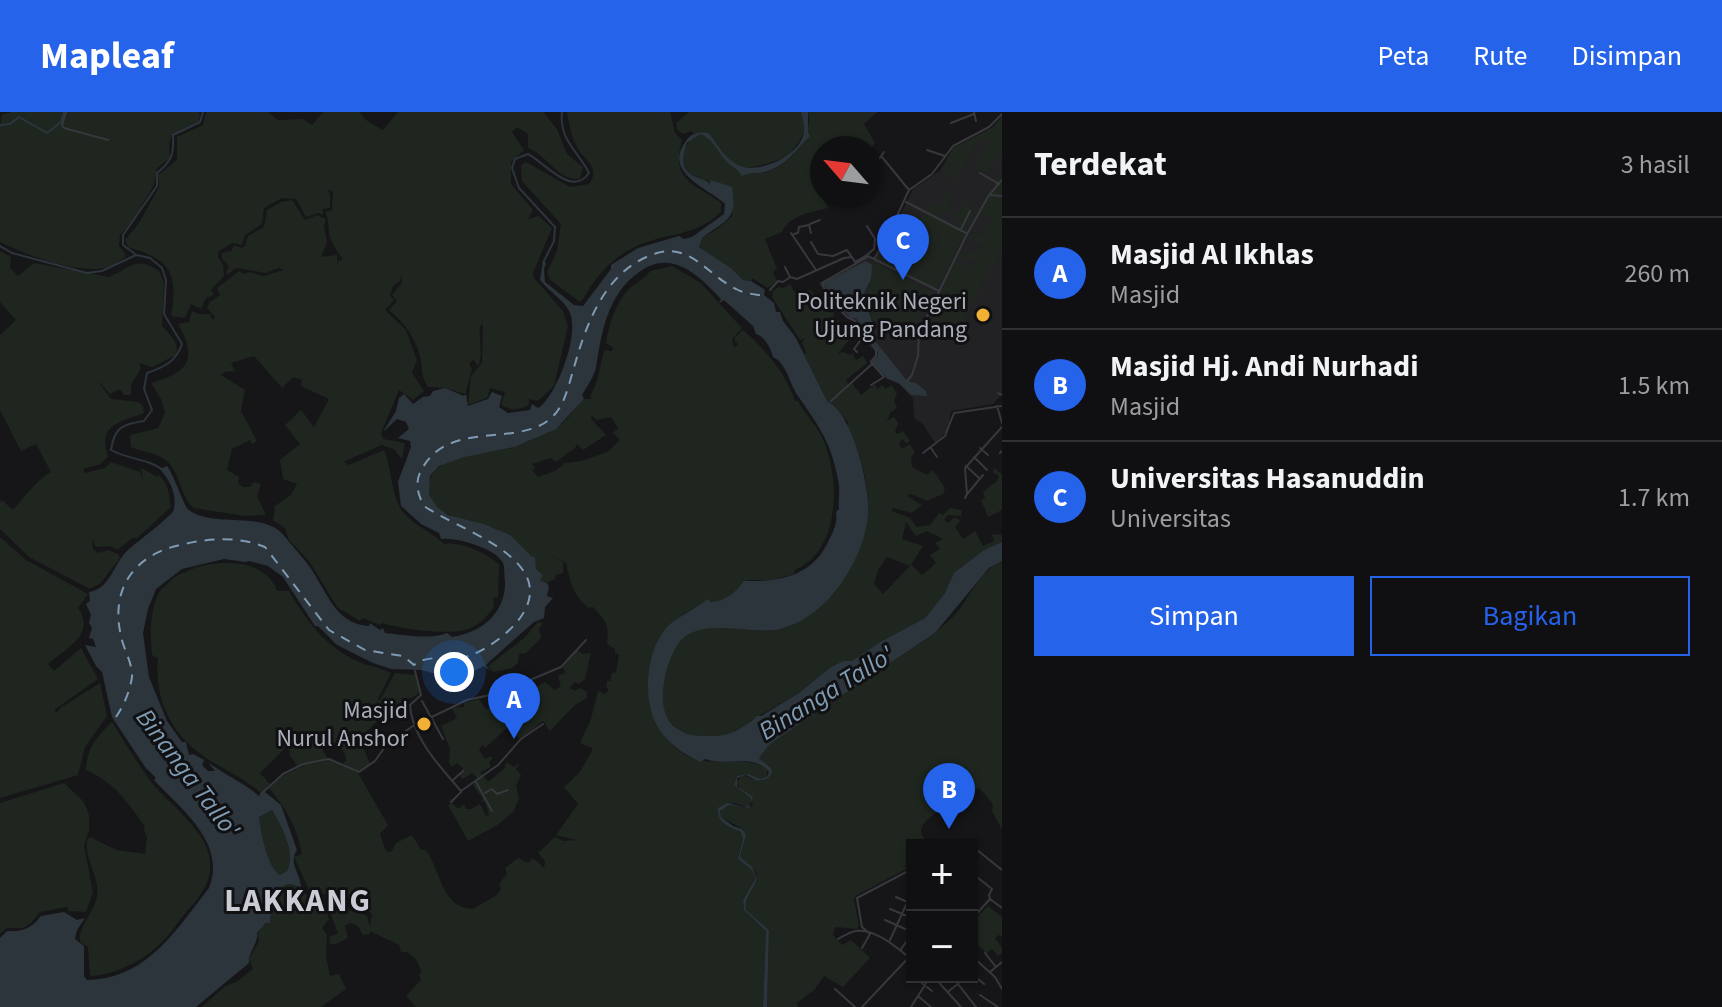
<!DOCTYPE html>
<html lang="id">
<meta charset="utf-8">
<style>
body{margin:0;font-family:"Source Sans 3",sans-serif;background:#19191b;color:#f1f3f6}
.controls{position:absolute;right:24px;bottom:24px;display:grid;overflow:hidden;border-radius:0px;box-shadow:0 2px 6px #0004}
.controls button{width:72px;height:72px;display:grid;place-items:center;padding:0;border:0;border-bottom:2px solid #303032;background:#101012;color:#f1f3f6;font:40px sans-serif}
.compass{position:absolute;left:810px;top:24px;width:72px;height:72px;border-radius:50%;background:#101012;box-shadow:0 2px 6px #0004;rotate:298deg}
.you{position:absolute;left:454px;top:560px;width:28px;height:28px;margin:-20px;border:6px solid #fff;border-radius:50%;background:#1a73e8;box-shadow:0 0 0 12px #1a73e833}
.badge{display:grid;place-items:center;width:52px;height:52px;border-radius:50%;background:#2563eb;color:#fff;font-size:26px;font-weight:700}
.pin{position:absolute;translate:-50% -66px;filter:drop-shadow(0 2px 4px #0008)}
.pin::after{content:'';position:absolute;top:42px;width:28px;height:24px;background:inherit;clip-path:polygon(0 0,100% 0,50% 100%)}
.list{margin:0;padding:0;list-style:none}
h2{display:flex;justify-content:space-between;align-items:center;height:104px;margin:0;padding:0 32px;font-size:34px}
h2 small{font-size:26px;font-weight:400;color:#9c9d9f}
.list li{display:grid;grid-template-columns:52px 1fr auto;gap:24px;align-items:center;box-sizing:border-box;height:112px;padding:0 32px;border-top:2px solid #303032}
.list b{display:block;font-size:30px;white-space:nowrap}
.list p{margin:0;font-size:26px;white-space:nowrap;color:#9c9d9f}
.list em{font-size:26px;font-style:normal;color:#9c9d9f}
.actions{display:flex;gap:16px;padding:24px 32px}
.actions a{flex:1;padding:18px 0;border:2px solid #2563eb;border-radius:0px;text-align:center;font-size:28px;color:#2563eb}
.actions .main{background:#2563eb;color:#fff}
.map{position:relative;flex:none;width:1002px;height:895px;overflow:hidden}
header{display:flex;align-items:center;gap:48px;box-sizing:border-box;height:112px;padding:0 40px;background:#2563eb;color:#fff}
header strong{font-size:38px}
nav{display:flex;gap:44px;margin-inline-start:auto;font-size:28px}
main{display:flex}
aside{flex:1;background:#101012}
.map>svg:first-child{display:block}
.built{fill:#222225}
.green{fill:#1e261f;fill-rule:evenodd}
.water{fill:#2c353c;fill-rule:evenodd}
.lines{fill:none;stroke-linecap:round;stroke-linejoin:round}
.stream{stroke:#2c353c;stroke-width:2}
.ferry{stroke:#7f9bb3;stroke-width:2;stroke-dasharray:10 8;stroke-linecap:butt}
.minor{stroke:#37383d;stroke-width:2}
.poi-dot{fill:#f2b134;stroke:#111113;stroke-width:3}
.labels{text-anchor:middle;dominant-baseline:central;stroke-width:6;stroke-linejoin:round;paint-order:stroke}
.poi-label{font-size:24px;fill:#a8adb8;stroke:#111113;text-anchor:end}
.water-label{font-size:26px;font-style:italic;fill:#7f9bb3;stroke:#111113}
.district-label{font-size:32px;font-weight:bold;letter-spacing:2px;fill:#c9ccd4;stroke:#111113}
</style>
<header>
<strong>Mapleaf</strong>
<nav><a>Peta</a><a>Rute</a><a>Disimpan</a></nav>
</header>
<main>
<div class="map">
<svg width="1002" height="895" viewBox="0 0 1002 895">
<rect width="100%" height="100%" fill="#161618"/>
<path class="built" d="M1002 4V282L993 292 951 299 948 318 935 331 923 312 914 306 913 286 899 272 887 267 869 249 875 243V239L866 231 855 209 842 202 827 185 819 171 867 144 874 149 881 138 882 124 898 108 913 77 941 58 953 36 992 16Z"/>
<path class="green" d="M11 0H198L200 2 199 9 172 23 169 32 170 46 157 56 154 73 133 108 120 123 119 133 126 144C120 149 111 155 104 156 77 162 24 142 0 130V14L2 3Z
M206 0H268L278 8 303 7 312 13 323 0H359L366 8 383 18 398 0H543L557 17 567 42 583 55 580 67C558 69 547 43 528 36V22L517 15 512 20 524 38 511 50V72L533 98 528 107 539 104 552 116 533 161 534 166 563 199 568 214 554 274 538 289 529 287V293C519 298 511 299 501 293L505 280 490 276 487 286 468 293 471 264 482 251 483 212 480 214C478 227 484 242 478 254L474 248 469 251 472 257 465 282 445 276 428 275C422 266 422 260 421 249 417 228 405 211 389 198L397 189 392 183 402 171 401 163 400 169 393 174 390 183 394 188 385 198 406 218 417 248 412 261 424 279 413 288 399 278 381 321 383 327 405 331 402 347 394 337 382 333 343 350 349 353 384 338C392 356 391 384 403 400 414 414 431 419 444 432 461 429 484 440 499 452L498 486 493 485 494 495C486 505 478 515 465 518 444 523 402 517 382 511L380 513 363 506 360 509 337 495 309 449 289 428 285 416 273 408 275 394 291 383 297 372 283 367 280 348 300 332 285 313 301 298 314 315 329 287 301 274 302 268 293 265 282 276 254 244 231 251 235 259 224 260 221 263 245 278 241 299 257 329 252 332 250 328 232 337 227 358 239 365 238 371 243 375H250L254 370 261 372 257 384 266 403 245 404 194 396C179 384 181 358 163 346 153 340 141 340 131 335L130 323 158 316 165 301 161 287 151 271C189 260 198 247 178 212L189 210 192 199 199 202H210L213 208 215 205 207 196 210 190 220 183 217 176 239 159 244 162 249 160 263 164 284 158 279 156 266 161 236 156 227 163 226 161 229 154 222 147V141L231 139 234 133 242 136 245 134 248 124 264 115 267 98 281 90 292 88 305 108 317 103 326 107 324 114 327 131 321 145 337 143V155L338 149 343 148C339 141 334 135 331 128 327 118 330 108 325 100L332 98 333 79 328 78 330 83V96L323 97V103L318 101 306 105 296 87 282 86 264 96 262 112 245 123 242 133 232 131 219 139 218 145 223 153 224 164 211 178 214 183 206 186 201 197 191 192 185 206 171 204C179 160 169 147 128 135L125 128 139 111 159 75 158 63 177 48V25L203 13Z
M567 0H670L675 21 682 28C670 70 695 71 721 91V100C696 126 661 120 631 137 616 145 604 156 594 170 589 176 586 184 580 190L550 168 547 160 557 139 561 112 522 69 521 53 526 50 570 75 589 72C602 54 582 48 576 33 571 23 569 11 567 0Z
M689 0H801L805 17C793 45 784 47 758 54 751 55 745 56 739 54 725 48 717 32 709 21H693L691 19 684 22 677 18 676 11Z
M808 0H877L864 12 875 31 872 35 875 43 870 48V36H822V84H824L823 87 828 96C812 100 789 103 782 120L765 127 777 157 773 160 777 169 768 176 752 166 751 169 743 168 731 156 699 135 702 126 719 116 732 104 733 78 710 72 708 69 688 61C679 45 683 30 700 22L710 26 727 50 741 61C750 61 759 62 767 60 790 53 814 24 808 0Z
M1002 4V43L983 61 974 55 989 30 980 25 955 69 941 58 953 36 992 16Z
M1002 61V144L967 126 970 121 982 123 986 114H988L992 106 979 102 986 91 984 88 996 73 994 68Z
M945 79 951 92 947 99 955 103 963 96 964 90 970 93 971 97 960 116 956 114 959 106 944 99 940 106 928 100 933 91 941 94Z
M924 100 960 119 971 100 975 102 936 177 875 146 881 138 882 124 899 104 919 109Z
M967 127 957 149 967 155 969 151 975 154 977 150 970 146 967 152 962 149 969 137 978 142 982 135 999 144 994 153 989 151 984 161 987 163 970 196 965 193 969 186 966 185 964 189 940 177Z
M0 139 11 145 10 156 18 164 34 151 109 165C130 156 136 143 159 159L164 170 162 214C170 223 180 230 176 243L152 255 139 251 141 256 131 273V283H124L120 277 110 282 97 268 111 287 138 290 143 294 144 301C121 310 97 312 108 344L101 352 83 357 85 361 105 356 111 350 140 360 143 368 141 356 158 365 159 363C169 373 169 382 171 395L136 427 134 425 117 438 110 434 96 435 92 427 93 437 98 441 108 438 118 442 120 446 101 471 90 477 29 445 0 417V390L2 388 13 398C24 386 37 367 51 360L36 332 21 339 0 298V223L16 208 0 190Z
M869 147 933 180 912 220 900 212 884 215 874 211 870 200 874 197 867 180C870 168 880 158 869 147Z
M672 154 701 171 740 214 742 216 732 227 734 236 738 233 734 226 743 218C765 237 786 261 795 289H798C805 302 815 311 822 325 840 363 842 438 795 458L794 462 772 468H747C739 477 729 487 717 490 710 491 706 489 699 493 661 511 640 552 651 594 656 615 670 636 690 645 714 656 744 642 767 657V665L760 667 749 662 737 664 734 673 743 680 736 670 743 663 757 669 767 667 771 656 759 646 770 632 934 522C942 514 952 507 959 498 972 480 981 460 1002 448V718L992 699 993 692 979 676C968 682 919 706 921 719 921 724 925 727 927 732L912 733V754L857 783 854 787 859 814 857 817 835 815 833 823 842 833 851 828 870 846 843 875 824 864 814 878 797 891 798 895H767L769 818 746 798C744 783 754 779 757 766L756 760 740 745 744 732 743 717 721 705 720 699 729 693 749 696 753 692 751 686 748 695 734 691 721 694 718 703 741 720 743 726 738 747 751 757 756 767 743 788 744 798 766 819 763 895H416L406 884 421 868 419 862 422 860C416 849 420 848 406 840H401L399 833 370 819V822L363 823 358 814 350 811 345 814 348 826 336 832H330L329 825 338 821 330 800 327 802 329 807 322 816 327 823 326 844 330 864 339 862 346 877 321 895H202L225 874 236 870 253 857 249 847 259 829 257 823 262 815 271 808V802L283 774 289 772 299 775C313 795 345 794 367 804L370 815 372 802 354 790 309 778 294 745 302 742C297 716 286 696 269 676L281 665 307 652 298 655 289 642 291 640 286 635 260 661 270 672 261 681C242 664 217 655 198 640 168 617 154 582 158 546L152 543C150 518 149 499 161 477 165 475 167 472 170 469 174 464 185 460 192 457 219 447 267 447 277 479H289C306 508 324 533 355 548 366 554 380 555 391 561L378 587 380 588 395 561 416 563 420 579C414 587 412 584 404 589 387 599 370 614 360 628L370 652 358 660 343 652 346 648C345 638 341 634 332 630V622L327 617 321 622 323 639 328 647 313 652 330 648 358 661 388 713 380 722 386 739 391 740 396 731 412 723 421 738H426C438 754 441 785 460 794 464 796 468 796 473 797L497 783 501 776 499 772 507 762 505 756 518 746 528 751 533 746 544 756 545 749 538 741 555 725 563 729 577 728 556 723 578 692 564 675 579 661 592 639V636L580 631 591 607 598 579 605 582 609 577 606 575 607 569H610L612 561 616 560 619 542H615V537L607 532C609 513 607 510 593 495L589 496C573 484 570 469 566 451L551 443 563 450V461L556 463 555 467 547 471 540 470 543 463 538 460C525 433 504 417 473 409 461 406 449 405 439 397 433 391 428 385 429 376 430 339 489 343 515 335 527 331 542 323 554 317 566 311 574 297 584 287H592L590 285 597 269 604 238 612 239 613 236 606 231C609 211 616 190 630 176 637 170 646 166 650 159ZM592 304 597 308 611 305 618 316 613 321 620 328 607 340 582 349 565 351 555 359 538 365 532 358 536 356 532 352 551 346 556 350 575 336 577 332 583 338 606 323 591 307Z
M791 172 793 178 801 185 805 179 810 178 834 201 833 204 843 213 851 225 837 243 842 240 851 243 855 239 853 243 856 248 863 244 867 251 846 268 849 273 852 271 861 283 875 272 877 277 883 273 885 277 892 273 897 282 894 288 897 296 890 301 887 309 894 305 898 311 895 320 897 322 903 319 910 329 906 331 902 327 899 332 902 337 910 332 915 341 911 345 912 355 927 363 933 358 945 376 943 382 927 389 911 382 907 384 922 393 912 401 893 396 892 399 910 406 917 415 930 413 939 401 943 403 950 396 962 398 961 404 948 403 944 408 949 411 954 405 961 408 955 415 963 427 975 419 983 434 994 429 992 422 1002 423V430L984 438 956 460 945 481 925 506 880 530 852 549H843L831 555 799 581 752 608C735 630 689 632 671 611 652 589 667 532 692 519 711 510 754 522 777 518 818 510 838 473 854 439 859 428 866 416 867 406 871 378 861 340 847 314L848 310 831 291 827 289 804 242 806 241 802 231 805 226 800 228 772 185 773 179 779 175 783 176ZM906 410 916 424 927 419 943 427 935 431 940 437 930 443 936 451 922 463 911 453 923 434 902 427ZM887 445 910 454 883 482 874 472 878 458Z
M941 181 968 196 955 219 928 204Z
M994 356 1002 362V398L988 405 981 388 985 386 983 380 997 369 999 364 993 360Z
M0 425 26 448 88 482 78 496C96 523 67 535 48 552L54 559 81 536 98 567 54 598 57 601 60 596 100 571 107 604 85 635 78 663 0 686Z
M538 510 543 511 539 517 541 526 526 541 519 542 518 551 512 556 493 560 488 554 524 526Z
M577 538 583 542 591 541 585 567 579 572 574 570 570 576 575 579 580 576 587 580V586L575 593 550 619 543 609 520 627 508 615 485 636 482 633 479 638 485 647 490 644 493 646 489 650 491 655 480 660 488 670 505 656 506 650 514 655 520 650 516 657 521 663 516 674 519 686 514 699 499 712 468 729 448 693 452 691 458 697 464 692 466 697H471L480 692 486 704 489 703 485 689 480 690 483 687 473 673 477 666 472 661 463 667 460 664 463 656 457 651 452 655 449 651 450 637 441 614 457 606 452 596 464 595V591L479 587 486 597 493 595 495 598 503 595 506 603 511 604 515 600 513 598 528 588 526 580 545 570 555 578 561 574 558 564 565 561 563 555Z
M112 610C124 629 136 649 149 667 170 696 222 725 208 768 203 784 186 799 176 813 157 841 124 862 90 864L88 835 80 830C77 816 94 801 97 784 100 765 84 748 87 728L90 725 116 738 145 742 147 726 144 718 145 715C128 690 115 671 86 658 86 637 98 623 112 610Z
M64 671 84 690 89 703V718L84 734 93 780 86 800 68 799 67 795 40 800 31 811 23 816H7L0 822V691Z
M272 698C282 715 296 740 287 760L280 763C267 755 261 720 259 705Z
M988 794 1002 805V825L999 823 995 826 1002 836V841L998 844 992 837 986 841 972 827V810Z"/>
<path class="water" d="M801 0H808V21L810 24C796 38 787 53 768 59 758 63 750 59 742 64 738 57 734 56 728 51 717 40 715 28 700 22L687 31C683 41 680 57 692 63 699 67 704 66 710 72L711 68 732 75C738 109 725 108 702 126L699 135 731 156 743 168 751 169 765 178 764 183 774 191 776 200H780L783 209 796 226 827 289C844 297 856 331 861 350 865 368 869 386 868 402 865 447 825 510 776 518 747 522 697 504 678 532 664 553 651 605 681 619 690 624 699 624 709 624 729 625 743 617 757 604H761L799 581 831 555 843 549H852L880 530 925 506 945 481 954 461 984 438 1002 430V449L989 456 935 521 770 632 759 646 771 656 772 661 767 667 757 669 746 663 737 666V674L753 685 749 696 729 693 720 699 721 705 733 714 742 717 746 723 740 745 752 755 757 766C754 779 744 783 746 798L769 818 767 895H763L766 819 744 798 743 788 756 766 751 757 738 747 743 727 741 720C729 714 717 712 718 696L727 691 744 695 750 693 751 686 734 673 737 664 749 662 760 667 767 665 769 660C754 641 726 655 705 647L701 650C688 644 677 638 667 627 639 600 644 539 668 514 679 504 696 496 708 487L710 490C725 490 736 480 744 469 780 470 812 464 828 430 833 420 838 411 836 400L839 397C838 389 840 381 839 373 832 331 820 316 798 284 790 273 786 250 773 245 771 236 764 224 756 222L753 214 724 188 719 191 721 187C702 167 677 140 647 155 609 176 602 216 596 256 594 264 587 275 582 283L584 287 556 317 515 335 464 345 439 354 430 364 429 383 437 395 448 403 484 412 510 423 532 445H535L536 457 543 463 540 469 547 471 549 475 547 484 553 486 545 495 544 506 534 510 489 550 486 553 490 559 484 554 465 564 463 561 441 563 421 558 391 557 373 551 337 533 318 514H315L283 465 268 454 249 449 245 450 224 447 182 457 156 477 148 497 143 521 149 565 167 609 182 630H186L189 643 193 642 204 648 202 653 208 659H215L209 651C228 665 243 670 259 684L265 680 281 693 297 738C288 751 300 760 301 775L289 772 283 774 271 802 270 811H266L257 821C258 833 248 840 249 851L196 895H0V826L7 819C23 820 32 816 41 804L64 800 77 808 85 806 77 818 75 827 84 834V864L87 868C147 867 176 818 209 776 227 731 181 697 154 668L156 666 145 655 112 605 102 560 96 554 85 533 96 535 93 527 89 526 92 516 89 511 91 503 86 492 90 489 89 480C111 477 113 451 129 437 143 425 159 414 173 400 178 384 171 370 160 357L167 354C175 365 183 393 189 398 214 417 266 397 286 426 293 435 302 444 309 454 328 481 335 512 369 514L370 511 380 518 383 516 385 521C404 523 431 528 447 521L452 525C483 520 506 500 505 469 504 463 505 456 503 451 496 436 455 425 441 427L439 421 421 412 401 394 398 370 411 335 410 329 398 326 409 317 406 310 397 307 383 320 396 299 399 286 404 282 413 292 423 285 430 284 433 279 445 276 464 284 466 282 468 294 488 287 492 280 502 284 499 295 508 301 530 298 532 292 538 296 541 294C558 279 582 218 568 197 561 186 550 180 540 168L543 149 546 151 544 157 545 170 574 193 583 194 611 157V153L638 136 679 124 684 127 692 125 724 102 725 92C708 76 662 61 686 29 692 20 699 20 709 21 717 32 725 47 738 53 759 63 802 43 804 19 805 14 802 5 801 0ZM272 698C282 715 296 740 287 759L280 763C267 755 261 720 259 705Z
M866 149 872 153 871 167 864 181 871 196 868 199 872 210V225L907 269 916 271 926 279 927 284 911 283 899 271 888 267 872 250 878 244V240L856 206H851L828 183V179L823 171Z"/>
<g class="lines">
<path class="stream" d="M0 13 10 12 19 5 47 21 61 10 64 0
M0 134 12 141 87 161 102 159 136 143 150 146 162 156 166 168 164 202 182 232C176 250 164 255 147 261L144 277 152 298 144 309C122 312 114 316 111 338 129 348 147 346 163 358
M135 142 123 133V123L157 74V61C172 49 174 42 173 23L200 10 203 0
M543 151 554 129 555 115 519 76 512 56 515 47 528 42C544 50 572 86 589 61 578 39 559 28 562 0"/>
<path class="ferry" d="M116 605C124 593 130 579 132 565 133 552 123 536 121 524 110 477 134 443 180 433 208 426 238 424 265 435L329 518 365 538 403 544 414 553C430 540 455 551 474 542 492 534 516 516 525 498 553 445 457 417 424 394 417 381 414 369 423 355 451 308 517 335 550 307 564 296 568 275 573 259 586 212 605 157 657 141 690 131 709 164 736 177 745 182 755 182 765 184"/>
<path class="minor" d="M66 0 62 13 64 16 108 28
M974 0 976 9
M951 11 974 2
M927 38 945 44
M882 45 909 78
M876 55 881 62
M870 60 884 40
M980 61 999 72
M990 82 1002 68
M906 90 966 121
M810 112 820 108
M867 114 875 127 874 137 868 142
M961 117 970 99
M791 121 816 158
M794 122 798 121 799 115 809 113 811 121
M811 130 818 142 833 144 847 138 851 144
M869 144 822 171 828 185 847 205 855 209 876 238V244L871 250 884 265 871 273
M870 145 939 179
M874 147 879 139 880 125 896 106 909 78 932 62 953 34 989 15 1002 2
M785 155 790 165 797 167 844 146 852 145 855 150 867 143
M770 178 778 169 783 170 789 166
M857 240 854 237 863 225
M907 269 912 263 918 244 919 221 966 124 989 83 1002 84
M998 281 1002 283
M831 289 872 252
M997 294 1002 311
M931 336 937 345
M980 336 988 343
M923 341 945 324 954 301 1002 294
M1000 341 1002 339
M974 345 987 358
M966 354 979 366
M968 381 983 363
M965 386 967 382 965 356 1002 315
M415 559 421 583 410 593C412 625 440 655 461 679L498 653 521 627 543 612
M422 589 443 627
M453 668 463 659
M476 670 492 699
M485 681 492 677 497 682 508 678
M261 682 283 662 303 652 329 647 359 660 375 649 387 632 413 614 467 588 499 581 561 555 586 528
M451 690 461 680
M959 733H970
M972 734 1002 758
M972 761 992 777 989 783 990 787 1002 796
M896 785 912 792
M890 797 912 806
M972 807 990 787
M885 808 912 820
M838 827C844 824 849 820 856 819 875 816 899 837 912 848
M890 828 912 780
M862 836 870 822 862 815 857 786 912 757
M901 837 912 822
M972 838 977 843 974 846 995 865 1002 877
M985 841 996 855
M990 860 1002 850
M910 861 912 863
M972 862 984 872
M914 865 932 879
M934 865 961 895
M958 872 976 895
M835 877 855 895
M949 879 966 865
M980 883 998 895
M918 884 931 895
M862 895 912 842
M911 895 930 865"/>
</g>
<g class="poi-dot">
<circle cx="983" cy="203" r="8"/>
<circle cx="424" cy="612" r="8"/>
</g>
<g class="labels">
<g class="poi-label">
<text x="967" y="189">Politeknik Negeri<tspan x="967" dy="28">Ujung Pandang</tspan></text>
<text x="408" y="598">Masjid<tspan x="408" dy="28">Nurul Anshor</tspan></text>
</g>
<g class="water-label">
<text transform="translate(826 581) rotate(-32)">Binanga Tallo'</text>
<text transform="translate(188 661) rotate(53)">Binanga Tallo'</text>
</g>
<g class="district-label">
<text x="298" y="789">LAKKANG</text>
</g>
</g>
</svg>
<div class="controls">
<button>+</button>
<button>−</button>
</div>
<svg class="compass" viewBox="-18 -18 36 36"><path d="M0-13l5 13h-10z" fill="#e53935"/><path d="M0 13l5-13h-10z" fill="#9c9d9f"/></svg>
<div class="you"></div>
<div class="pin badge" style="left:514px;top:627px">A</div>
<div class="pin badge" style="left:949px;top:717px">B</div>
<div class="pin badge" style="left:903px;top:168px">C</div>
</div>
<aside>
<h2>Terdekat<small>3 hasil</small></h2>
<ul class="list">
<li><span class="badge">A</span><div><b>Masjid Al Ikhlas</b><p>Masjid</p></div><em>260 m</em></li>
<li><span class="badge">B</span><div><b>Masjid Hj. Andi Nurhadi</b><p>Masjid</p></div><em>1.5 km</em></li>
<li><span class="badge">C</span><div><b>Universitas Hasanuddin</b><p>Universitas</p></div><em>1.7 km</em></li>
</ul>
<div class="actions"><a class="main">Simpan</a><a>Bagikan</a></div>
</aside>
</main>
